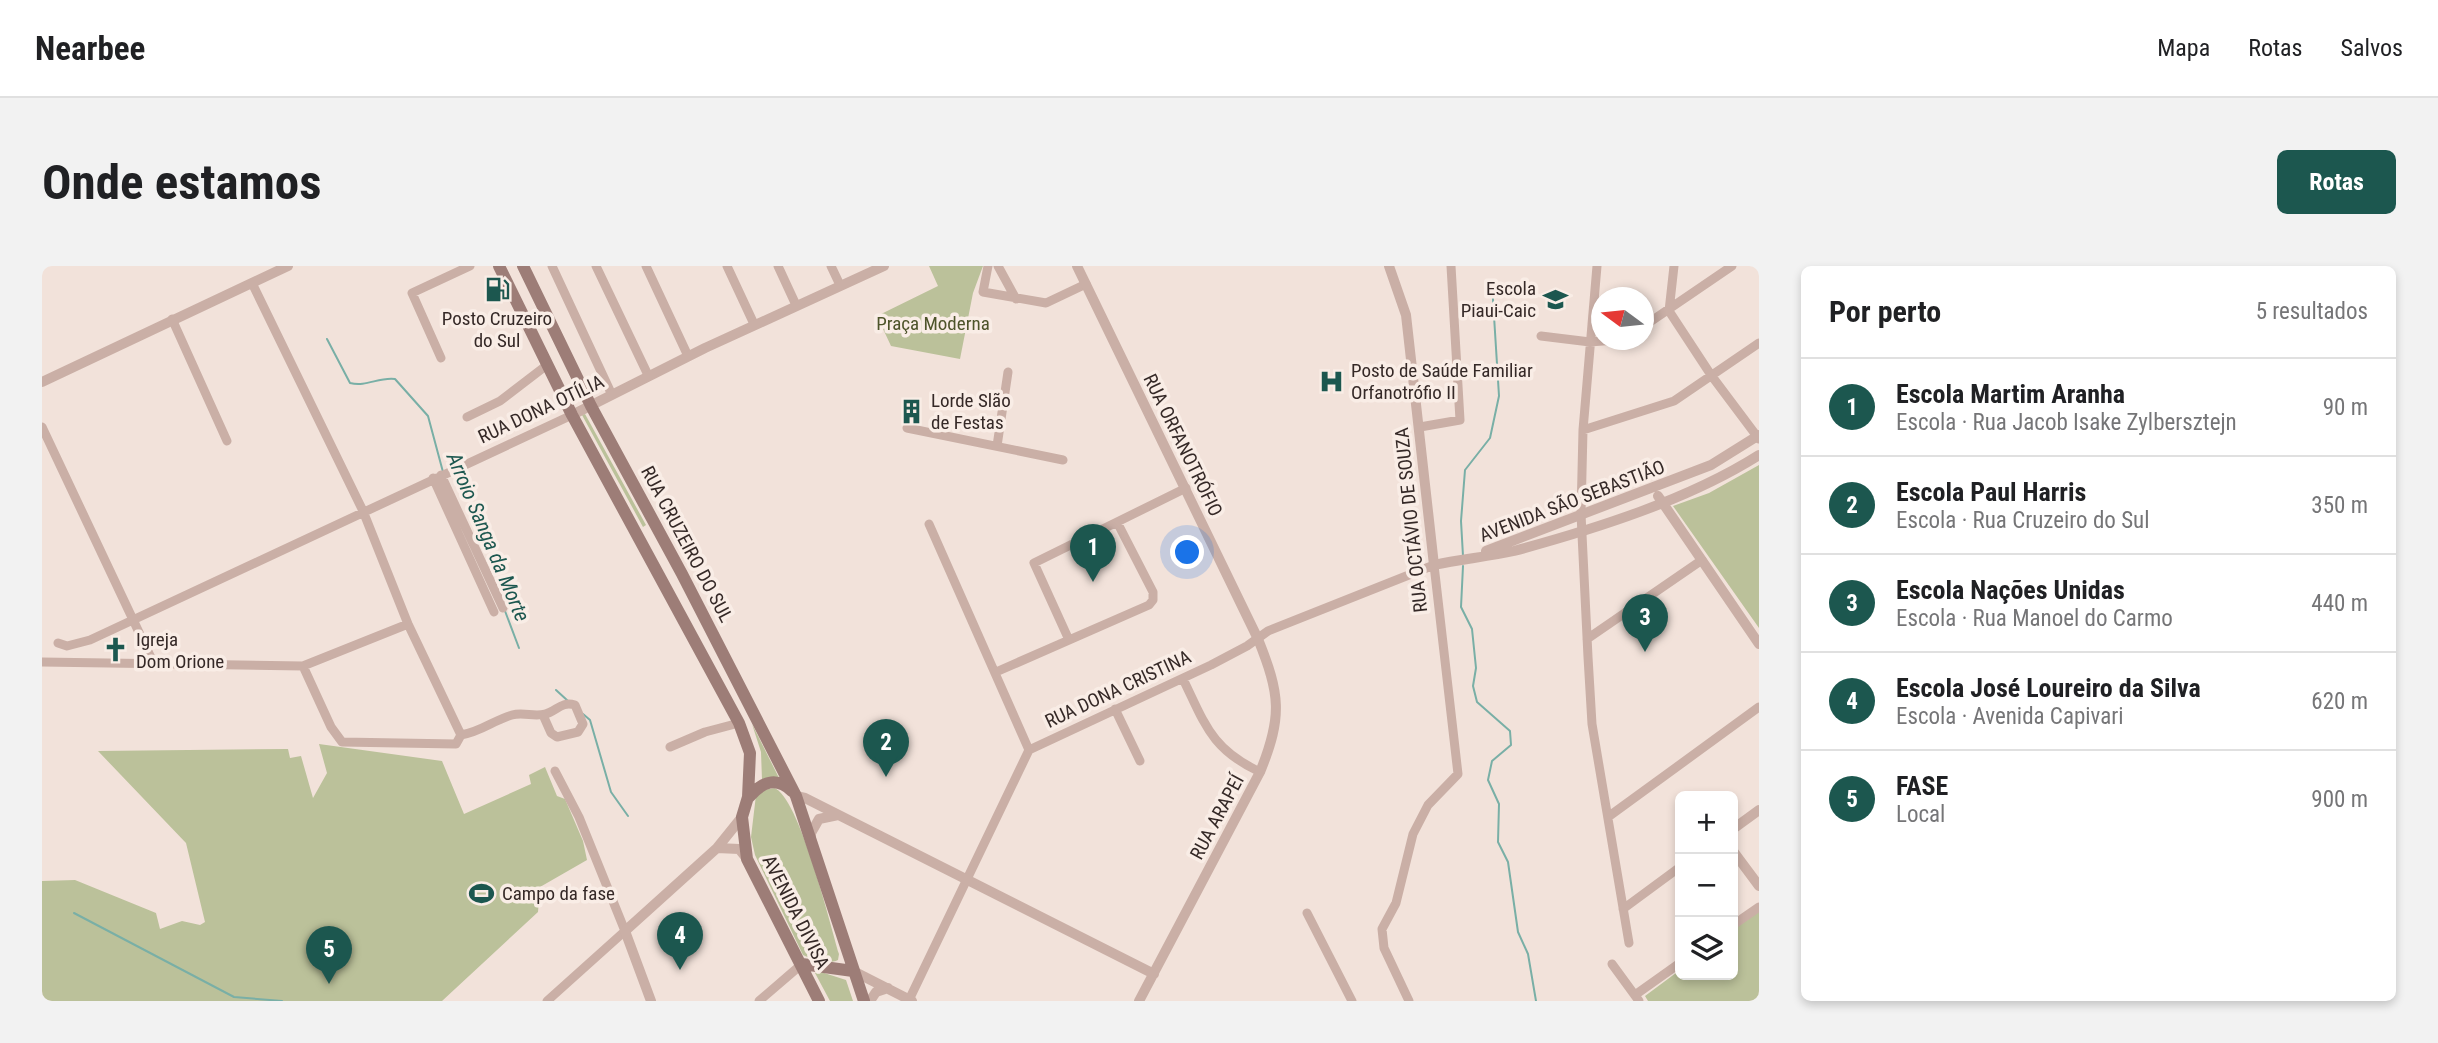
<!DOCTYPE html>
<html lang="pt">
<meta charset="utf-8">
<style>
body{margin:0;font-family:"Roboto Condensed",sans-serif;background:#f2f2f2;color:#202124}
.controls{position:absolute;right:21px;bottom:21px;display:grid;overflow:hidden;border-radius:10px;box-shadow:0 4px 10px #0003}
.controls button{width:63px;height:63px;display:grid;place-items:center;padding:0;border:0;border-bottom:2px solid #e0e0e0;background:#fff;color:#202124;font:35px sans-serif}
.compass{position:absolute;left:1549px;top:21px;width:63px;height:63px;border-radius:50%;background:#fff;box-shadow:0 4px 10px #0003;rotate:285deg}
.you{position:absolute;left:1146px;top:287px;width:24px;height:24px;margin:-18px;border:5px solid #fff;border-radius:50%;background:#1a73e8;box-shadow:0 0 0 10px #1a73e833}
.badge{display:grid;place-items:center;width:46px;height:46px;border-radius:50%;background:#1c574f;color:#fff;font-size:23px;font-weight:700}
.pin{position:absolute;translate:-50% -58px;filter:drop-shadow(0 2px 4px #0008)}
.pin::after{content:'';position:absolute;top:37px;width:24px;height:21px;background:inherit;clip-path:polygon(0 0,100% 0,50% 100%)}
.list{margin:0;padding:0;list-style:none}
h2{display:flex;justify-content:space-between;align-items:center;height:91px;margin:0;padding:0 28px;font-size:30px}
h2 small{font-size:23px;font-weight:400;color:#757577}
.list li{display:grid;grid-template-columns:46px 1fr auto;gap:21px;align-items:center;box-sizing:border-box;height:98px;padding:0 28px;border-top:2px solid #e0e0e0}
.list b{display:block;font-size:26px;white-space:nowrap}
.list p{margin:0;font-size:23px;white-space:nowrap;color:#757577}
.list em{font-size:23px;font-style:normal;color:#757577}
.icon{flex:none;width:38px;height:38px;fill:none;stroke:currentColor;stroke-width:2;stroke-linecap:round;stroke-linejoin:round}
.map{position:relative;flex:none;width:1717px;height:735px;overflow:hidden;border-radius:10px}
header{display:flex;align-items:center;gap:42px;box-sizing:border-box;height:98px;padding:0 35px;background:#fff;border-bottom:2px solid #e0e0e0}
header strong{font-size:33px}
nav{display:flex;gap:38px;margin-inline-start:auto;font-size:24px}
.intro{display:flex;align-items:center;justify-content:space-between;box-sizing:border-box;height:168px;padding:0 42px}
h1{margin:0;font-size:49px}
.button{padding:18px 32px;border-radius:10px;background:#1c574f;color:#fff;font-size:24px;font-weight:700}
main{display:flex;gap:42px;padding:0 42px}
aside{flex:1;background:#fff;border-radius:10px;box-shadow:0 4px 10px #0003}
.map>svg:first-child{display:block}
.green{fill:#bbc19a}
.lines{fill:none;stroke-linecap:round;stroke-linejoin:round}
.stream{stroke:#79afa6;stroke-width:2}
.minor{stroke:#caafa6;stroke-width:9}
.tertiary{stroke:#caafa6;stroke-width:10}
.secondary{stroke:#9d7d77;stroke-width:12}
.labels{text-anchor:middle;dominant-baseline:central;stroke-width:7;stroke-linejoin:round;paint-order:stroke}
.poi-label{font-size:19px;fill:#352927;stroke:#f9ede6;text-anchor:start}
.park-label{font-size:19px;fill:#4d542a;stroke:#f9ede6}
.street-label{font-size:19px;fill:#352927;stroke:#f9ede6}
.water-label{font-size:21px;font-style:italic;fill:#1c574f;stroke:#f9ede6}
</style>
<header>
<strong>Nearbee</strong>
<nav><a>Mapa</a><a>Rotas</a><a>Salvos</a></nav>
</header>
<div class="intro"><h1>Onde estamos</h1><a class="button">Rotas</a></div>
<main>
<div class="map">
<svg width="1717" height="735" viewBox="0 0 1717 735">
<rect width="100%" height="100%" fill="#f2e2da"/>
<path class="green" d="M887 0H941L931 27 918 93 849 80 835 50 896 20Z
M543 148 604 259 601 261 540 149Z
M1717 199V362L1631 240 1667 227Z
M710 458 737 512 720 514 719 486Z
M277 478 400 495 422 548 489 518 487 509 503 501 515 530 523 533 541 575 545 594 498 621 496 646 400 735H0V615L33 614 114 647 118 663 140 655 158 659 163 656 144 577 56 485 246 483 248 492 259 490 271 532 285 507Z
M732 522C757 530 788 658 797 688L796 694C786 699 771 694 761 689L713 589 709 571 714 529 718 525Z
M1717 645V735H1606L1603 730 1638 704V709H1691V664Z
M776 705 804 714 811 735H788L773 707Z"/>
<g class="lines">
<path class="stream" d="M285 73 308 117C325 121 336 111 353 113L386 150 401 206
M1421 290 1419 255 1423 204 1448 172 1457 130 1450 18
M1421 300 1419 341 1430 363 1434 402 1431 420 1435 436 1468 465 1469 479 1450 495 1446 514 1457 538 1456 576 1466 596 1476 666 1486 688 1494 735
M463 345 477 382
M514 424 526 435
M541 448 548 454 569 526 586 550
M32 647 192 731 240 735"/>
<path class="minor" d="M510 0 570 129
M554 0 606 109
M604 0 646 90
M685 0 712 58
M736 0 754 39
M789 0 798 19
M946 0 941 26 1004 37 1044 18
M956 0 974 33
M1555 0 1541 164 1539 248 1546 391 1550 458 1587 677
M1632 0 1627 45 1669 109 1717 173
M210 17 321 245 366 358 419 469
M130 53 185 175
M1602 60 1690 0
M1499 70 1548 76 1573 74
M399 92 370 27 428 0
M425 151 458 135 505 99
M0 161 111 396
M1378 161 1418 154 1409 0
M865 162 1021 194
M1541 164 1632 135 1717 77
M955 180 966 106
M399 209 461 342
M391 212 452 346
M887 258 987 484
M1545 373 1660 294
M1027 374 992 297 1144 222
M16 377 25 380 48 374 530 149
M0 396 261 400 366 358
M261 400 289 461 300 476 414 478 419 469
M954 406 1107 339 1111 334V326L1075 256
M1141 413C1163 458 1169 483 1218 506
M1073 443 1098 495
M419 469C439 466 452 454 470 449 481 446 493 451 503 448 515 445 519 435 533 439L541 458 536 466 515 471 509 467 501 449
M628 481 663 466 697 457
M1566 551 1717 441
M1581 643 1638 601
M1265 647 1310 735
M1691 659 1717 641
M1570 698 1597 735
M1593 729 1638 697
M867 734 987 484 1169 399 1205 380 1226 365 1392 299 1416 508 1386 539 1371 568 1354 637 1340 663 1342 682 1367 735
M505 735 583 665 537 551 513 505
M717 735 760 698"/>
<path class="tertiary" d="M1035 0 1216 373C1238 428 1241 450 1218 506L1097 735
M1347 0 1364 49 1392 299C1418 293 1446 291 1472 285 1553 263 1646 234 1717 189
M0 116 246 0
M530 149 663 82 842 0
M1616 230 1717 378
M1444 285 1669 199 1717 169
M754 530 763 532 1112 708
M1691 563 1717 544
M769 574V567L777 553 796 549
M675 582 697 583 705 593
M1691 585 1717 620
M811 705 870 735
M609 735 583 665 675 582 700 551
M828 735 834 726 846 722"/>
<path class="secondary" d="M457 0 530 149 697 457 708 487 706 531 700 551 705 593 777 735
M481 0 549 140 640 308 754 530 822 735
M707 531C720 516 734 510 750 525
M760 698 811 705"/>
</g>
<defs>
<symbol id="fuel-bare" viewBox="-9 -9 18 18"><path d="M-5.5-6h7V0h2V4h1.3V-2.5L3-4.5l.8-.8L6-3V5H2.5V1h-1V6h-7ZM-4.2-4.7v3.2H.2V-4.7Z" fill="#1c574f" stroke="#f9ede6" stroke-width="2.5" paint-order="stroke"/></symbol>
<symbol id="school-bare" viewBox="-9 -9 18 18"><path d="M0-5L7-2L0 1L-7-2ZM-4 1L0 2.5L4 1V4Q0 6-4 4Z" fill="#1c574f" stroke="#f9ede6" stroke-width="2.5" paint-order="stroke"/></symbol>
<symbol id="hospital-bare" viewBox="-9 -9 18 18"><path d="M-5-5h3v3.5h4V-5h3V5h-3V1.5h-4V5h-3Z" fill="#1c574f" stroke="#f9ede6" stroke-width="2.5" paint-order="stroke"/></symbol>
<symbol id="building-bare" viewBox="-9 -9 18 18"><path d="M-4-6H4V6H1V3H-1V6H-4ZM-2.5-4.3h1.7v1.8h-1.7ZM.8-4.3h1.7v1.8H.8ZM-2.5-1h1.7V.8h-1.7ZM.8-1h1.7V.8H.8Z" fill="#1c574f" stroke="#f9ede6" stroke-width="2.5" paint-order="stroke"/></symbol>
<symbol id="church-bare" viewBox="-9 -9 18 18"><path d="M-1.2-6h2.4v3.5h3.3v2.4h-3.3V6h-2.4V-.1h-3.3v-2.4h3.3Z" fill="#1c574f" stroke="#f9ede6" stroke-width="2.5" paint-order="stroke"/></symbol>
<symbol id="stadium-bare" viewBox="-9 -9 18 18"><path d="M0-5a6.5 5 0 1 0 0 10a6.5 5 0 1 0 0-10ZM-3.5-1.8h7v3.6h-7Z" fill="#1c574f" stroke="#f9ede6" stroke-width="2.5" paint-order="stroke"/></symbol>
</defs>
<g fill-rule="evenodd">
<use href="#fuel-bare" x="438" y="6" width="35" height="35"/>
<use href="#school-bare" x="1496" y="16" width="35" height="35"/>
<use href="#hospital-bare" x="1272" y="98" width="35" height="35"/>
<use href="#building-bare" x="852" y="128" width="35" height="35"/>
<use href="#church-bare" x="56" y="366" width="35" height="35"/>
<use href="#stadium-bare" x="422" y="610" width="35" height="35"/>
</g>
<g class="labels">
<g class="poi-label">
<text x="1494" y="22" text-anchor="end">Escola<tspan x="1494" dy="22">Piaui-Caic</tspan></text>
<text x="455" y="52" text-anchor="middle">Posto Cruzeiro<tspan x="455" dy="22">do Sul</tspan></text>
<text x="1309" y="104">Posto de Saúde Familiar<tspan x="1309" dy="22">Orfanotrófio II</tspan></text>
<text x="889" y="134">Lorde Slão<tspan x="889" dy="22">de Festas</tspan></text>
<text x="94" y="373">Igreja<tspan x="94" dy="22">Dom Orione</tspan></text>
<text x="460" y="627">Campo da fase</text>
</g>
<g class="park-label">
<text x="891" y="57">Praça Moderna</text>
</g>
<g class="street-label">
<text transform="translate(499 143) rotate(-25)">RUA DONA OTÍLIA</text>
<text transform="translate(1141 179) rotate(64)">RUA ORFANOTRÓFIO</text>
<text transform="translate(1530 235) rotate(-21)">AVENIDA SÃO SEBASTIÃO</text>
<text transform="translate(1369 254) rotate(-96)">RUA OCTÁVIO DE SOUZA</text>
<text transform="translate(645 278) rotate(62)">RUA CRUZEIRO DO SUL</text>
<text transform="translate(1076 423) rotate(-25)">RUA DONA CRISTINA</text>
<text transform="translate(1175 551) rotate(-62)">RUA ARAPEÍ</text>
<text transform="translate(754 646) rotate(63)">AVENIDA DIVISA</text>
</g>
<g class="water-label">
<text transform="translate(446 271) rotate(67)">Arroio Sanga da Morte</text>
</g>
</g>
</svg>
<div class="controls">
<button>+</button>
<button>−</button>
<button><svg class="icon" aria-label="layers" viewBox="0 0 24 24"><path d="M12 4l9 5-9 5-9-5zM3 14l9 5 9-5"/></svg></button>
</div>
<svg class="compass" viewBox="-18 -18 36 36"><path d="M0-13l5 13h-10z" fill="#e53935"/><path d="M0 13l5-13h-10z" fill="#757577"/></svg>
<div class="you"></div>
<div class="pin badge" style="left:1051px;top:316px">1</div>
<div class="pin badge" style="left:844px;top:511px">2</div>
<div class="pin badge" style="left:1603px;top:386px">3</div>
<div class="pin badge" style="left:638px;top:704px">4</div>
<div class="pin badge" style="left:287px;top:718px">5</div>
</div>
<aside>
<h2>Por perto<small>5 resultados</small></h2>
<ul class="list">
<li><span class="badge">1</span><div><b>Escola Martim Aranha</b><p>Escola · Rua Jacob Isake Zylbersztejn</p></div><em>90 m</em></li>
<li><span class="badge">2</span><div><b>Escola Paul Harris</b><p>Escola · Rua Cruzeiro do Sul</p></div><em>350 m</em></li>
<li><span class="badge">3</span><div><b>Escola Nações Unidas</b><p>Escola · Rua Manoel do Carmo</p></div><em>440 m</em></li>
<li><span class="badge">4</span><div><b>Escola José Loureiro da Silva</b><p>Escola · Avenida Capivari</p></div><em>620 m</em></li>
<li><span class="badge">5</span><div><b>FASE</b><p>Local</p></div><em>900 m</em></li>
</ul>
</aside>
</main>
